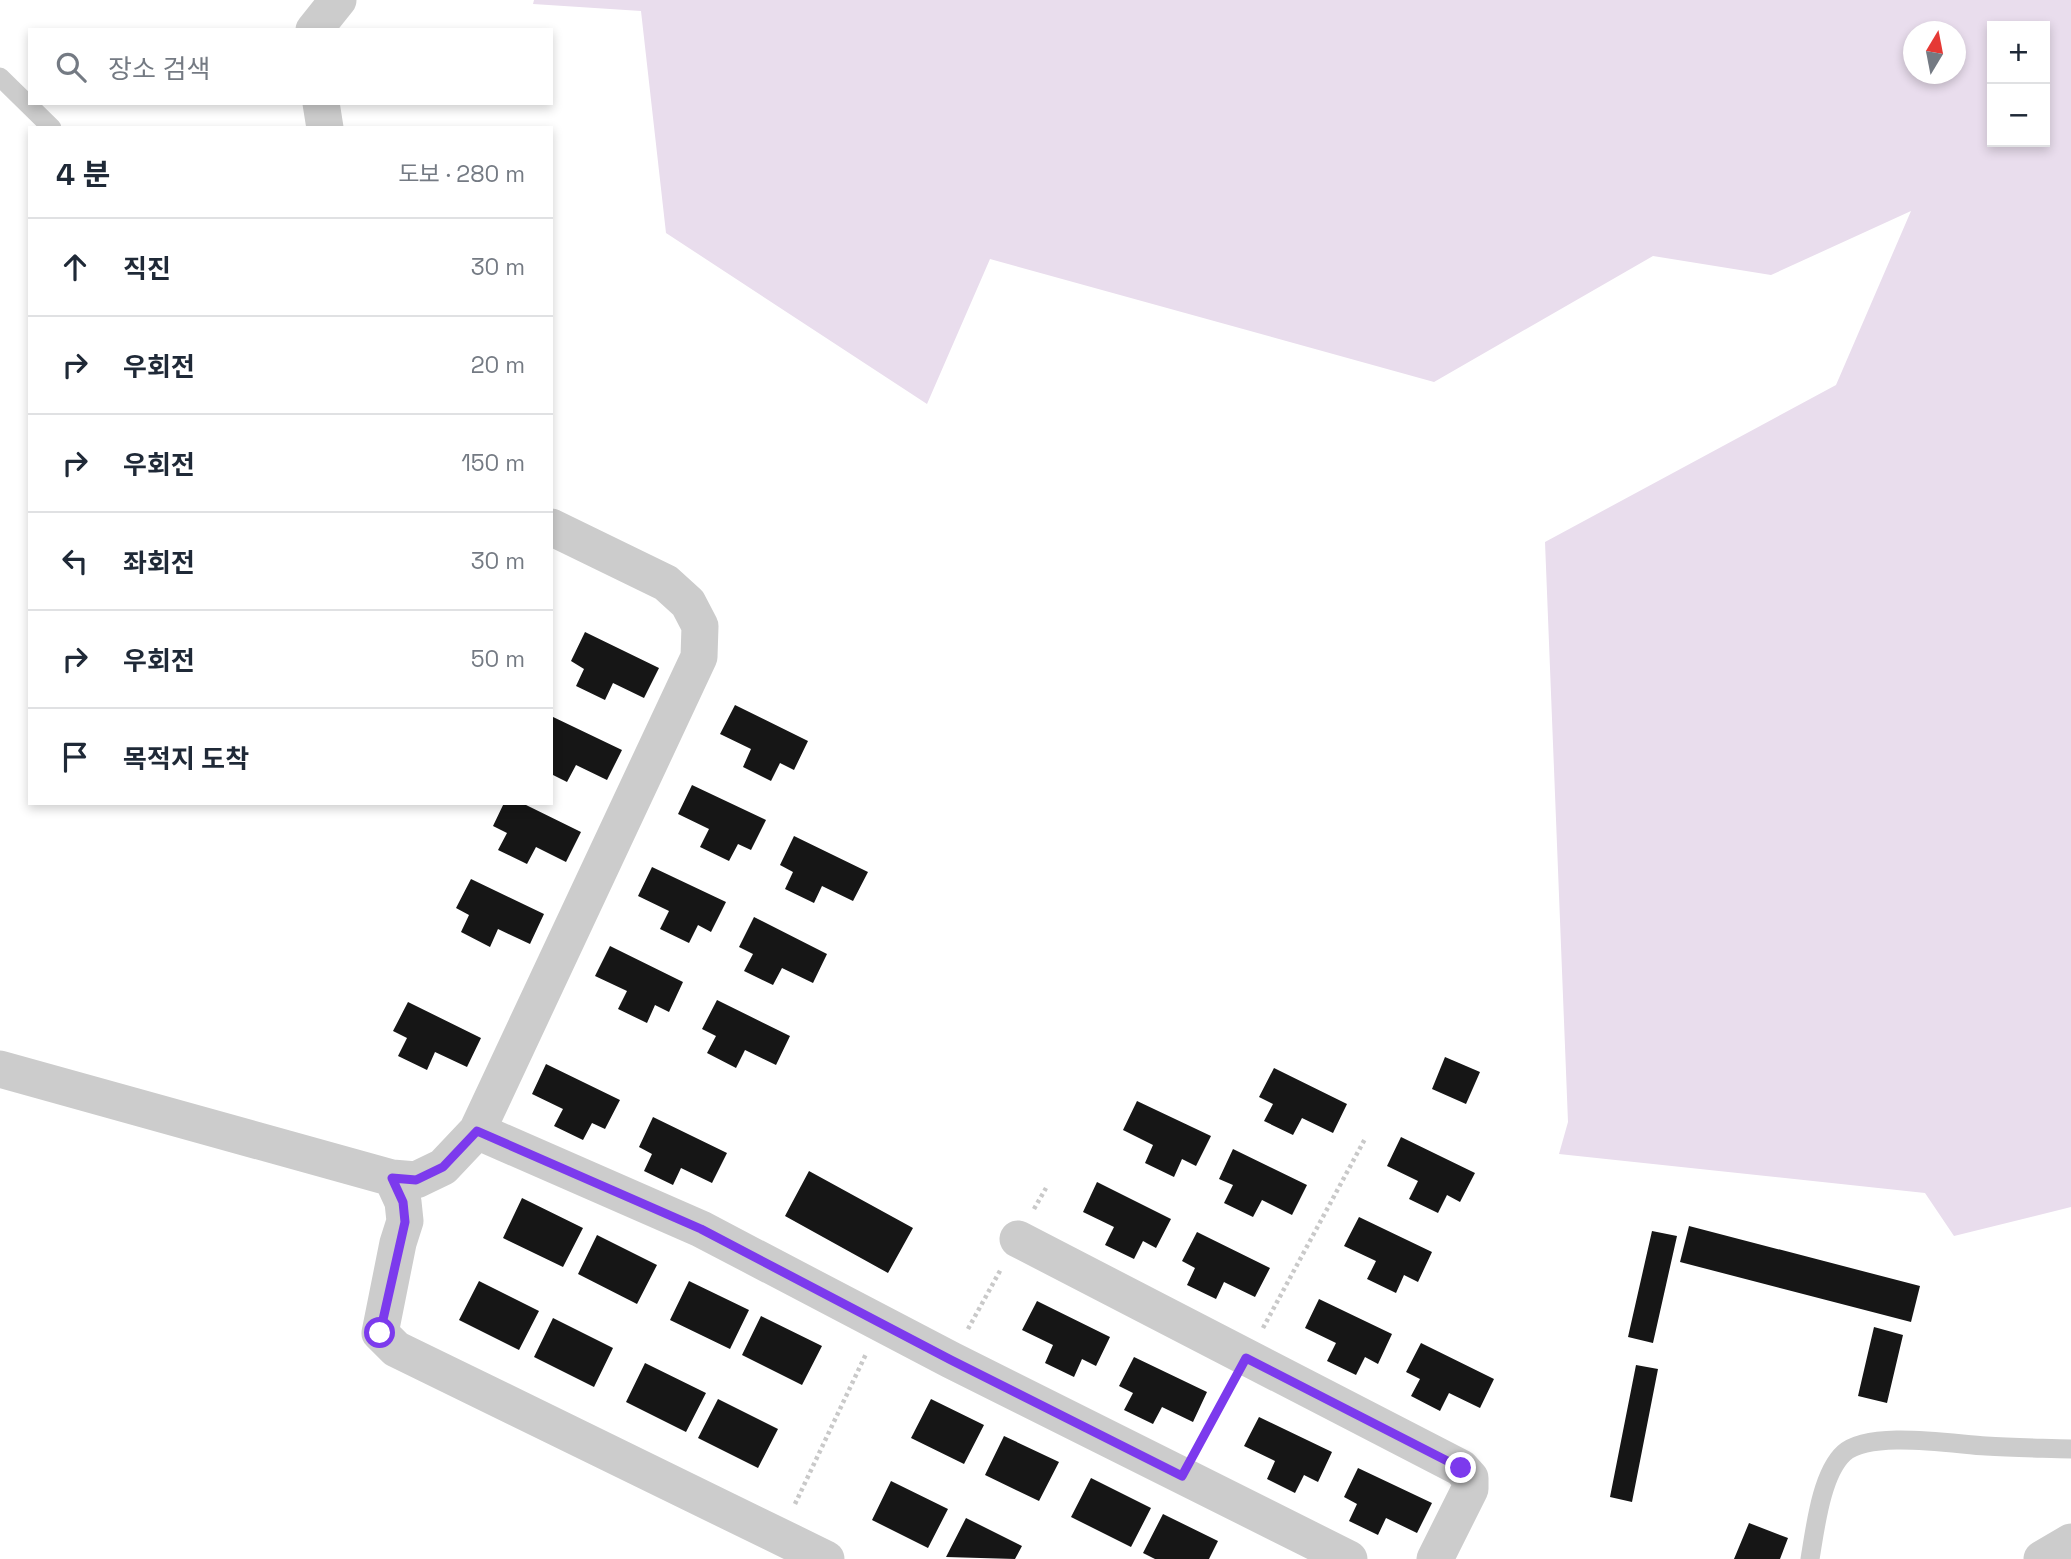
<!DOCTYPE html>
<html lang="ko">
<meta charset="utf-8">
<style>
body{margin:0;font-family:"Space Grotesk","Noto Sans KR",sans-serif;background:#f6f6f7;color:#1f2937}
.controls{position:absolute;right:21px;top:21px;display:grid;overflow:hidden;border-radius:0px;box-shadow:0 4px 10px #0003}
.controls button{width:63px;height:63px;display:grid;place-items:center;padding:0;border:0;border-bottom:2px solid #e0e1e3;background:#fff;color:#1f2937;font:35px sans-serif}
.compass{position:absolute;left:1903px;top:21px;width:63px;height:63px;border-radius:50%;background:#fff;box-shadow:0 4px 10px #0003;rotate:10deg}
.stop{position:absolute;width:21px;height:21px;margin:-16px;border:5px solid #7c3aed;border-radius:50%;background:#fff}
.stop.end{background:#7c3aed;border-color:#fff;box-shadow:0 2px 7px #0008}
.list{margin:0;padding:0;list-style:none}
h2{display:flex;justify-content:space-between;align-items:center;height:91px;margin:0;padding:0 28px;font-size:30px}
h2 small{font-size:23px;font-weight:400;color:#747a83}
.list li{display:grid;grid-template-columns:46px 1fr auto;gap:21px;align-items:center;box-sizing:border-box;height:98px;padding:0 28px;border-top:2px solid #e0e1e3}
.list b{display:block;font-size:26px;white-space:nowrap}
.list em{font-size:23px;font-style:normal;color:#747a83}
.icon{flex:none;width:38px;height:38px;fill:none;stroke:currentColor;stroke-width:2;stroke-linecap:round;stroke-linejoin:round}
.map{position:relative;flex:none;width:2071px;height:1559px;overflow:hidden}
.search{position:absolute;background:#fff;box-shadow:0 4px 10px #0003;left:28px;top:28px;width:525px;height:77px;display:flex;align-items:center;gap:18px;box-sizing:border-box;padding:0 24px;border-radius:0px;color:#747a83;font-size:26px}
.panel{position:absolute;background:#fff;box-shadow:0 4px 10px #0003;left:28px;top:126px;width:525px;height:679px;border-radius:0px}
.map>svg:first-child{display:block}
.green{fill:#e9dded;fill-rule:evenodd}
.building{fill:#161616}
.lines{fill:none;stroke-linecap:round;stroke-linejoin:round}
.path{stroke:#c9c9c9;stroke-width:4.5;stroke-dasharray:3.5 3.5;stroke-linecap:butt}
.service{stroke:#ccc;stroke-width:19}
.minor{stroke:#ccc;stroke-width:37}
.route{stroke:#7c3aed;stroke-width:9}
</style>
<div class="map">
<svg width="2071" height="1559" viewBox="0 0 2071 1559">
<rect width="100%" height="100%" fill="#fff"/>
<path class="green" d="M534 0H2071V1207L1954 1236 1925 1193 1559 1154 1568 1122 1545 542 1836 385 1911 211 1771 275 1653 256 1434 382 990 259 927 404 666 233 641 11 533 4ZM1992 26H2045V142H1992ZM1913 32H1955V74H1913Z"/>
<path class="building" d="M585 632 659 668 644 698 613 683 605 700 576 686 584 669 571 661Z
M735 705 808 741 794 770 780 763 771 781 743 767 751 749 720 734Z
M551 716 622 750 607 780 576 765 567 782 551 774Z
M692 785 766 820 751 850 738 844 729 861 700 847 709 829 678 814Z
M504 803H522L581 832 566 862 536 847 527 864 498 850 507 833 493 826Z
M794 836 868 872 853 901 822 886 814 903 785 889 793 872 780 865Z
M652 867 726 902 711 932 698 925 689 943 660 929 669 911 638 896Z
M471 879 544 914 530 944 498 929 490 947 461 932 469 915 456 908Z
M754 917 827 954 813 983 782 968 773 985 744 971 753 954 739 947Z
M610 946 683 982 669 1012 655 1005 647 1023 618 1009 627 991 595 976Z
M717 1000 790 1036 776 1065 745 1050 736 1068 707 1053 716 1036 702 1029Z
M408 1002 481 1038 467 1067 435 1052 427 1070 398 1056 407 1038 393 1031Z
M1445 1057 1480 1072 1466 1104 1432 1089Z
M546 1064 620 1100 605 1129 592 1123 583 1140 554 1126 563 1109 532 1094Z
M1274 1068 1347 1104 1333 1133 1302 1118 1293 1135 1264 1121 1273 1104 1259 1097Z
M1137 1101 1211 1136 1196 1166 1182 1159 1174 1177 1145 1163 1153 1145 1123 1130Z
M653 1117 727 1153 712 1183 681 1168 673 1185 644 1171 652 1154 639 1147Z
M1401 1137 1475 1173 1460 1202 1447 1195 1438 1213 1409 1199 1418 1181 1387 1166Z
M1233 1149 1307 1185 1292 1215 1262 1200 1253 1217 1224 1203 1233 1185 1219 1179Z
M809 1171 913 1228 888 1273 785 1216Z
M1097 1182 1171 1219 1156 1248 1143 1241 1134 1259 1105 1245 1114 1227 1083 1212Z
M522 1198 583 1228 563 1267 503 1238Z
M1359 1217 1432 1252 1418 1282 1404 1275 1396 1293 1367 1279 1376 1261 1344 1246Z
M1689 1226 1920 1286 1911 1322 1680 1262Z
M1652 1231 1677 1236 1653 1343 1628 1337Z
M1197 1232 1270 1268 1255 1297 1224 1282 1216 1299 1187 1285 1195 1268 1182 1261Z
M597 1235 657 1265 637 1304 578 1274Z
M479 1281 539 1311 519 1350 459 1320Z
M689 1281 749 1310 730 1349 670 1320Z
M1319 1299 1392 1334 1378 1364 1365 1357 1356 1375 1327 1361 1336 1343 1305 1328Z
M1037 1301 1110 1337 1096 1366 1082 1359 1074 1377 1045 1363 1053 1345 1022 1330Z
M761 1316 822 1346 802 1385 742 1355Z
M553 1318 613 1348 594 1387 534 1357Z
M1874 1327 1903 1335 1887 1403 1858 1396Z
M1421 1343 1494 1379 1480 1408 1449 1393 1440 1411 1411 1396 1420 1379 1406 1372Z
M1134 1357 1207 1392 1193 1422 1162 1407 1153 1424 1124 1410 1133 1393 1119 1386Z
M645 1363 706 1393 686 1432 626 1402Z
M1636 1365 1658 1369 1632 1502 1610 1497Z
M718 1399 778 1429 758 1468 698 1438Z
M931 1399 984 1425 964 1464 911 1438Z
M1259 1417 1332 1452 1318 1482 1304 1475 1295 1493 1267 1479 1275 1461 1244 1446Z
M1004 1436 1059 1462 1039 1501 985 1475Z
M1358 1468 1432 1503 1417 1533 1386 1518 1378 1535 1349 1521 1357 1504 1344 1497Z
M1091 1478 1151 1508 1131 1547 1071 1517Z
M891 1481 948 1509 928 1548 872 1520Z
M1163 1514 1218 1541 1209 1559H1155L1143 1553Z
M966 1518 1022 1546 1015 1559 946 1557Z
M1749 1523 1788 1538 1780 1559H1734Z"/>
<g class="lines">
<path class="path" d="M1034 1209 1046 1188
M1263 1328 1366 1137
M968 1329 1001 1269
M1199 1444 1230 1388
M795 1504 866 1354"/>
<path class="service" d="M0 77 52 128
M1810 1559C1815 1530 1821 1474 1844 1453 1870 1430 1952 1444 1986 1446 2014 1448 2043 1448 2071 1449"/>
<path class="minor" d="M314 30 338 0
M321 103 325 128
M0 1069 392 1178 416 1180 443 1167 477 1131 699 657 700 626 688 603 666 583 551 527
M477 1131 701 1229 951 1360 1349 1559
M392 1178 403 1202 405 1221 398 1243 380 1333 396 1349 826 1559
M1018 1239 1461 1468 1470 1478V1489L1435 1559
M2042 1559 2071 1542"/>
</g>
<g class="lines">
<path class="route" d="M380 1333 405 1222 403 1202 392 1178 416 1180 443 1167 477 1131 701 1229 951 1360 1182 1476 1246 1358 1461 1468"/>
</g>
</svg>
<div class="controls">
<button>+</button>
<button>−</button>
</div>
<svg class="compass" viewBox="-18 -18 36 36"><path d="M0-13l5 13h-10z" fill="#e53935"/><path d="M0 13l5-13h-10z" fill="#747a83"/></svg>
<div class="stop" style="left:380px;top:1333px"></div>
<div class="stop end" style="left:1461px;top:1468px"></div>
<div class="search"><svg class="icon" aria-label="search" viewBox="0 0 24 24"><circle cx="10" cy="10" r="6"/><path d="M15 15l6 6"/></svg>장소 검색</div>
<section class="panel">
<h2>4 분<small>도보 · 280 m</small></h2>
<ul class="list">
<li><svg class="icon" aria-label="ahead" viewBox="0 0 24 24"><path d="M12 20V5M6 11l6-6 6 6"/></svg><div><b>직진</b></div><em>30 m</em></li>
<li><svg class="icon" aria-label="right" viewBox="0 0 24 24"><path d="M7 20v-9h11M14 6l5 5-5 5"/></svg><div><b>우회전</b></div><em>20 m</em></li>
<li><svg class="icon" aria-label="right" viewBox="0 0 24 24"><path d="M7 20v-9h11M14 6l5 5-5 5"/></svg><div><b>우회전</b></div><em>150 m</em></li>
<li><svg class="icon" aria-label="left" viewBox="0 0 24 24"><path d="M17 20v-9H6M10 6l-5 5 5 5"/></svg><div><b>좌회전</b></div><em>30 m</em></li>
<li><svg class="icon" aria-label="right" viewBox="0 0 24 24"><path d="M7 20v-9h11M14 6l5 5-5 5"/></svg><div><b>우회전</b></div><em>50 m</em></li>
<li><svg class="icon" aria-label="arrive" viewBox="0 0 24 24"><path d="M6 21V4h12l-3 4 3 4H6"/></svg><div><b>목적지 도착</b></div></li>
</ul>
</section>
</div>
